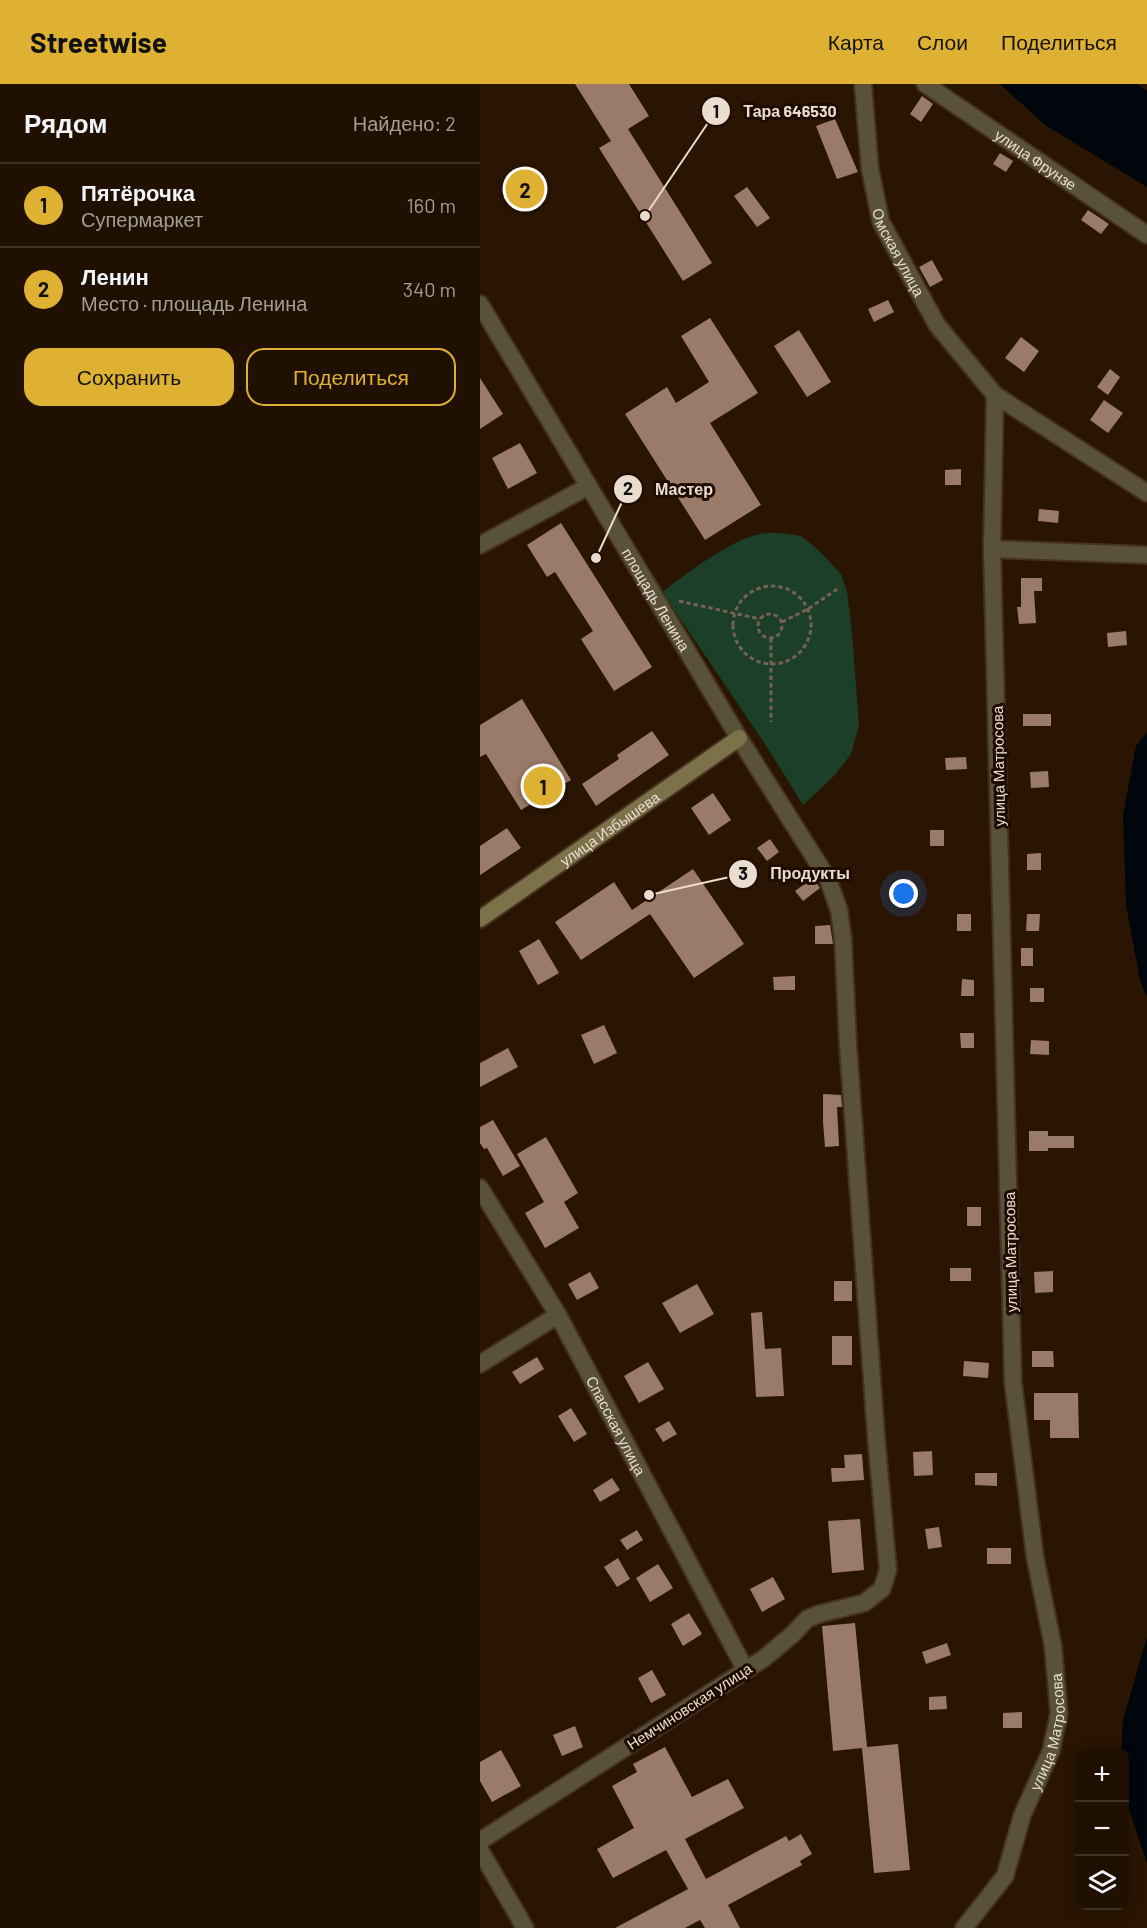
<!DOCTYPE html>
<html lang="ru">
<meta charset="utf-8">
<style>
body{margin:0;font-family:Barlow,sans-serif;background:#2d1e11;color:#f1f3f6}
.controls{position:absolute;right:18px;bottom:18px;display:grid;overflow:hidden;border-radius:12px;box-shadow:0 3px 15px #0003}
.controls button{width:54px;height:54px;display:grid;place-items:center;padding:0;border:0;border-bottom:2px solid #3d3024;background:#201002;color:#f1f3f6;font:30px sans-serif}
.you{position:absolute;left:424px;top:810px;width:21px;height:21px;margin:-15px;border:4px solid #fff;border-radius:50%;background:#1a73e8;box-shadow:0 0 0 9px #1a73e833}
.badge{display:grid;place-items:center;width:39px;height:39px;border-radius:50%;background:#deb133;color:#111;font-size:20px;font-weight:700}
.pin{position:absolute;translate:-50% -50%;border:3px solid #fff;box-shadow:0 2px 6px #0006}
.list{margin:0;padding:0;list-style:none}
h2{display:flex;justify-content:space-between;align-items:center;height:78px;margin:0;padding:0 24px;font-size:26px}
h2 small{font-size:20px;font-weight:400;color:#a29d99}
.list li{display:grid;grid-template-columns:39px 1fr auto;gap:18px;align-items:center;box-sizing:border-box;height:84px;padding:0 24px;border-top:2px solid #3d3024}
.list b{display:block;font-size:22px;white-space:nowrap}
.list p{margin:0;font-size:20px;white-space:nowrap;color:#a29d99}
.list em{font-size:20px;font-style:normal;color:#a29d99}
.actions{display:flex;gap:12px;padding:18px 24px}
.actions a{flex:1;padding:14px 0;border:2px solid #deb133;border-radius:18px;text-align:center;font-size:21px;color:#deb133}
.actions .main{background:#deb133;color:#111}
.icon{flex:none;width:33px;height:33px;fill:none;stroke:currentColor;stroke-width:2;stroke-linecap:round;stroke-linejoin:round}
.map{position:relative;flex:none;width:667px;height:1844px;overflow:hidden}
header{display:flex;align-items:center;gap:36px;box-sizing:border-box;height:84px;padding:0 30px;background:#deb133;color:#111}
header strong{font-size:28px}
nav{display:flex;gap:33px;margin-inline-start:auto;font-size:21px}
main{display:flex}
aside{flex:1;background:#201002}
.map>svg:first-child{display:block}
.green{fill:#1b3f29}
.water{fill:#00060c}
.building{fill:#9a7a69}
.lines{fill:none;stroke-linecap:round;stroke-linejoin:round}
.minor-casing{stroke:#45311f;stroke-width:20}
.tertiary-casing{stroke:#45311f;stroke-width:20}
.secondary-casing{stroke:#45311f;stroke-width:20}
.path{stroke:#756252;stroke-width:3;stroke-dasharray:4.5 3;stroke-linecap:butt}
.minor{stroke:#595239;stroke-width:16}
.tertiary{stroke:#595239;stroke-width:16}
.secondary{stroke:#7c7149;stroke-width:16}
.labels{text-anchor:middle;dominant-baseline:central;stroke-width:6;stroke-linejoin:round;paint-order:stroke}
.street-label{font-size:15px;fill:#ebdcd0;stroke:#1f0c00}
.leader{fill:none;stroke:#ebdcd0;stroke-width:2}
.callout-dot{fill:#ebdcd0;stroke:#1f0c00;stroke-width:2}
.mark-label{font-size:18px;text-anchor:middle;font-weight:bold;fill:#111}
.callout-label{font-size:16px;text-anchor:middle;font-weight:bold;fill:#ebdcd0;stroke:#1f0c00;stroke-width:6;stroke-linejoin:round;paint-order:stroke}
</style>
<header>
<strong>Streetwise</strong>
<nav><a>Карта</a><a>Слои</a><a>Поделиться</a></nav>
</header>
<main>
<aside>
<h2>Рядом<small>Найдено: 2</small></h2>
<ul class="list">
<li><span class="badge">1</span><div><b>Пятёрочка</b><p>Супермаркет</p></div><em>160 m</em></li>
<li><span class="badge">2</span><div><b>Ленин</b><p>Место · площадь Ленина</p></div><em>340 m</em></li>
</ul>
<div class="actions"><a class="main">Сохранить</a><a>Поделиться</a></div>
</aside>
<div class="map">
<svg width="667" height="1844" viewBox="0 0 667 1844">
<rect width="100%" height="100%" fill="#2a1502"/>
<path class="green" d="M299 449 321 452 337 465 361 490 367 507 372 549 379 641 371 670 354 692 323 721 287 663 182 508C208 489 248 457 280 450 286 449 293 449 299 449Z"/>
<path class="water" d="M520 0H657L667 7V103L565 41Z
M667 648V913L660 897 646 820 643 731 656 662Z
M667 1553V1779L646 1717 644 1705V1668H641L643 1636Z"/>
<path class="building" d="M95 0H149L169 32 148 45 232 179 203 197 119 64 131 57Z
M442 12 453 20 441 38 430 30Z
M355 35 378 88 357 95 336 42Z
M520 69 533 77 526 88 513 80Z
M267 103 290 134 277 143 254 112Z
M608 126 629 140 621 150 601 136Z
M452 176 463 196 450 203 439 183Z
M408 216 414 228 394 238 388 225Z
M230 234 278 309 230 339 281 421 225 456 145 330 187 303 196 319 229 298 201 252Z
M319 246 351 298 327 313 294 262Z
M541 253 559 267 544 288 525 274Z
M630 285 640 293 628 311 617 303Z
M0 294 23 330 0 345Z
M624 316 643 329 628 349 610 336Z
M40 359 57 389 28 405 12 374Z
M481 385V401H465V386Z
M559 425 579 427 578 439 558 437Z
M81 439 172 583 134 607 101 555 113 547 75 488 67 493 47 461Z
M541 494H562V507H554L556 539 539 540 537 523H541Z
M646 547 647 561 628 563 627 549Z
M42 615 91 696 41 726 6 670 0 673V641Z
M543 630H571V642H543Z
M172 647 189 671 116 722 102 700 139 675 137 671Z
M486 673 487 685 466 686 465 674Z
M568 687 569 703 551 704 550 688Z
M233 709 251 736 229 751 211 724Z
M27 744 41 764 0 791V762Z
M450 746H464V762H450Z
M290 755 299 768 287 777 277 764Z
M561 769V786H547V770Z
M213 785 264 860 214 894 170 830 101 876 75 838 134 798 152 826Z
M333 794 340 804 323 817 315 807Z
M477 830H491V847H477Z
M547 830H560L559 847H546Z
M350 841 353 860H335V842Z
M59 855 79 889 58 901 39 867Z
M541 864H553V882H541Z
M315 892V906H294L293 893Z
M482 895 494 896V912H481Z
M550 904H564V918H550Z
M124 941 137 969 114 980 101 951Z
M480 949H494V964H481Z
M551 956 569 957V971L550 970Z
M28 964 38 983 0 1003V979Z
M343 1010 361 1011 362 1023H357L359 1062 345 1063 343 1038Z
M13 1036 40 1082 23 1092 7 1064 4 1065 0 1059V1043Z
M549 1047H568V1052H594V1064H568V1067H549Z
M66 1053 98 1109 84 1118 99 1144 65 1164 45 1129 64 1118 37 1070Z
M487 1123H501V1142H487Z
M470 1184H491V1197H470Z
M573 1187V1208L555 1209 554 1188Z
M110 1188 119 1204 97 1216 88 1200Z
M354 1197H372V1217H354Z
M217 1200 234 1230 200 1249 182 1219Z
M282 1228 285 1265 301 1264 304 1312 276 1313 271 1229Z
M352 1252H372V1281H352Z
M552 1267H573L574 1283H552Z
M57 1273 64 1285 40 1300 32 1288Z
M484 1277 509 1279 508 1294 483 1292Z
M168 1278 184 1305 159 1319 144 1292Z
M554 1309H598L599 1354H570V1336H554Z
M91 1324 107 1350 94 1358 78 1332Z
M189 1337 197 1350 183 1358 175 1345Z
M452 1367 453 1391 434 1392 433 1368Z
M382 1370 384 1396 352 1398 351 1384H365L364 1371Z
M495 1389H517V1402L495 1401Z
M132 1394 140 1406 120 1418 113 1406Z
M380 1435 384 1486 352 1489 348 1437Z
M459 1443 462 1463 448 1465 445 1445Z
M157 1446 163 1456 147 1466 140 1456Z
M507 1464H531V1480H507Z
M138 1474 150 1495 137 1503 124 1483Z
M178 1480 193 1504 170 1518 156 1494Z
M293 1493 305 1515 282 1528 270 1505Z
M209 1529 222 1550 203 1562 191 1540Z
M375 1539 387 1663 418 1660 430 1786 394 1789 382 1664 353 1667 342 1542Z
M467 1559 471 1571 446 1580 442 1568Z
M172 1586 186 1611 171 1619 158 1594Z
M466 1612 467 1625 449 1626V1613Z
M542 1628V1644H523V1629Z
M95 1642 103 1663 82 1672 73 1651Z
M185 1663 212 1713 248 1695 264 1724 205 1755 226 1795 306 1752 309 1757 321 1750 332 1770 320 1777 322 1781 248 1821 260 1844H225L220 1836 205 1844H135L208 1805 186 1766 133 1794 117 1765 154 1744 132 1702 157 1688 153 1680Z
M21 1666 41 1702 12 1718 0 1697V1678Z"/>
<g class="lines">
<defs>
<g id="minor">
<path id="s1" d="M383 0 390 85 401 138 457 241 515 311 667 409"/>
<path id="s2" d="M445 0 667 151"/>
<path d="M515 311 512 465 667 471"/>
<path id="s3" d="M0 1104 78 1231 265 1585"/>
<path d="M0 1280 78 1231"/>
<path id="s4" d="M484 1844 525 1792 542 1732 571 1667 579 1629 573 1562 555 1473 533 1298 512 465"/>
</g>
<g id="tertiary">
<path id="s5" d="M0 220 259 654 348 795 359 826 363 855 368 961 396 1351 408 1486 402 1505 384 1519 339 1530 327 1535 313 1550 283 1575 0 1757"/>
<path d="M0 461 109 402"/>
<path d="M0 1766 45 1844"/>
</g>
<g id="secondary">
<path id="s6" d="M0 835 259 654"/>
</g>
</defs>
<use href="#minor" class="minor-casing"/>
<use href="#tertiary" class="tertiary-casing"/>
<use href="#secondary" class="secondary-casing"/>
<path class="path" d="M253 541a39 39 0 1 1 78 0a39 39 0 1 1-78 0Z
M199 517 280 535
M278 542a12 12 0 1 1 24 0a12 12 0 1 1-24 0Z
M302 538 328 525 360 503
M291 554V638"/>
<use href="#minor" class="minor"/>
<use href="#tertiary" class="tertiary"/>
<use href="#secondary" class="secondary"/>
</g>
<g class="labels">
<g class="street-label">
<text stroke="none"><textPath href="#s2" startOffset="134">улица Фрунзе</textPath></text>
<text stroke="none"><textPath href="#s1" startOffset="174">Омская улица</textPath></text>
<text stroke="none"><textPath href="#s5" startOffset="344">площадь Ленина</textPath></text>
<text transform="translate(518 682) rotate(-91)">улица Матросова</text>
<text stroke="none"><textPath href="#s6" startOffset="158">улица Избышева</textPath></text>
<text transform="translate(530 1168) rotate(-91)">улица Матросова</text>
<text stroke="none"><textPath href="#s3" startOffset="274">Спасская улица</textPath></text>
<text transform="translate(209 1622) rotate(-33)">Немчиновская улица</text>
<text stroke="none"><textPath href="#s4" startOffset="218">улица Матросова</textPath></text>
</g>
</g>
<path class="leader" d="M165 132L236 27M116 474L148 405M169 811L263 790"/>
<g class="callout-dot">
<circle cx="165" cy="132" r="6"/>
<circle cx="116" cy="474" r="6"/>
<circle cx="169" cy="811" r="6"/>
<circle cx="236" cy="27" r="15"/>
<circle cx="148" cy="405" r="15"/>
<circle cx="263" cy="790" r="15"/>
</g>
<g class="mark-label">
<text x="236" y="34">1</text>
<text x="148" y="411">2</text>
<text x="263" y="796">3</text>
</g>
<g class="callout-label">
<text x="310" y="33">Тара 646530</text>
<text x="204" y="411">Мастер</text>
<text x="330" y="795">Продукты</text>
</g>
</svg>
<div class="controls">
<button>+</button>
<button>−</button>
<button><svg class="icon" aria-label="layers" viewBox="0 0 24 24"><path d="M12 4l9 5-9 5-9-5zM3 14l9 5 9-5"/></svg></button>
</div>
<div class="you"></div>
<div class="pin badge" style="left:63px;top:702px">1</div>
<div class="pin badge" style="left:45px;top:105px">2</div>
</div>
</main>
